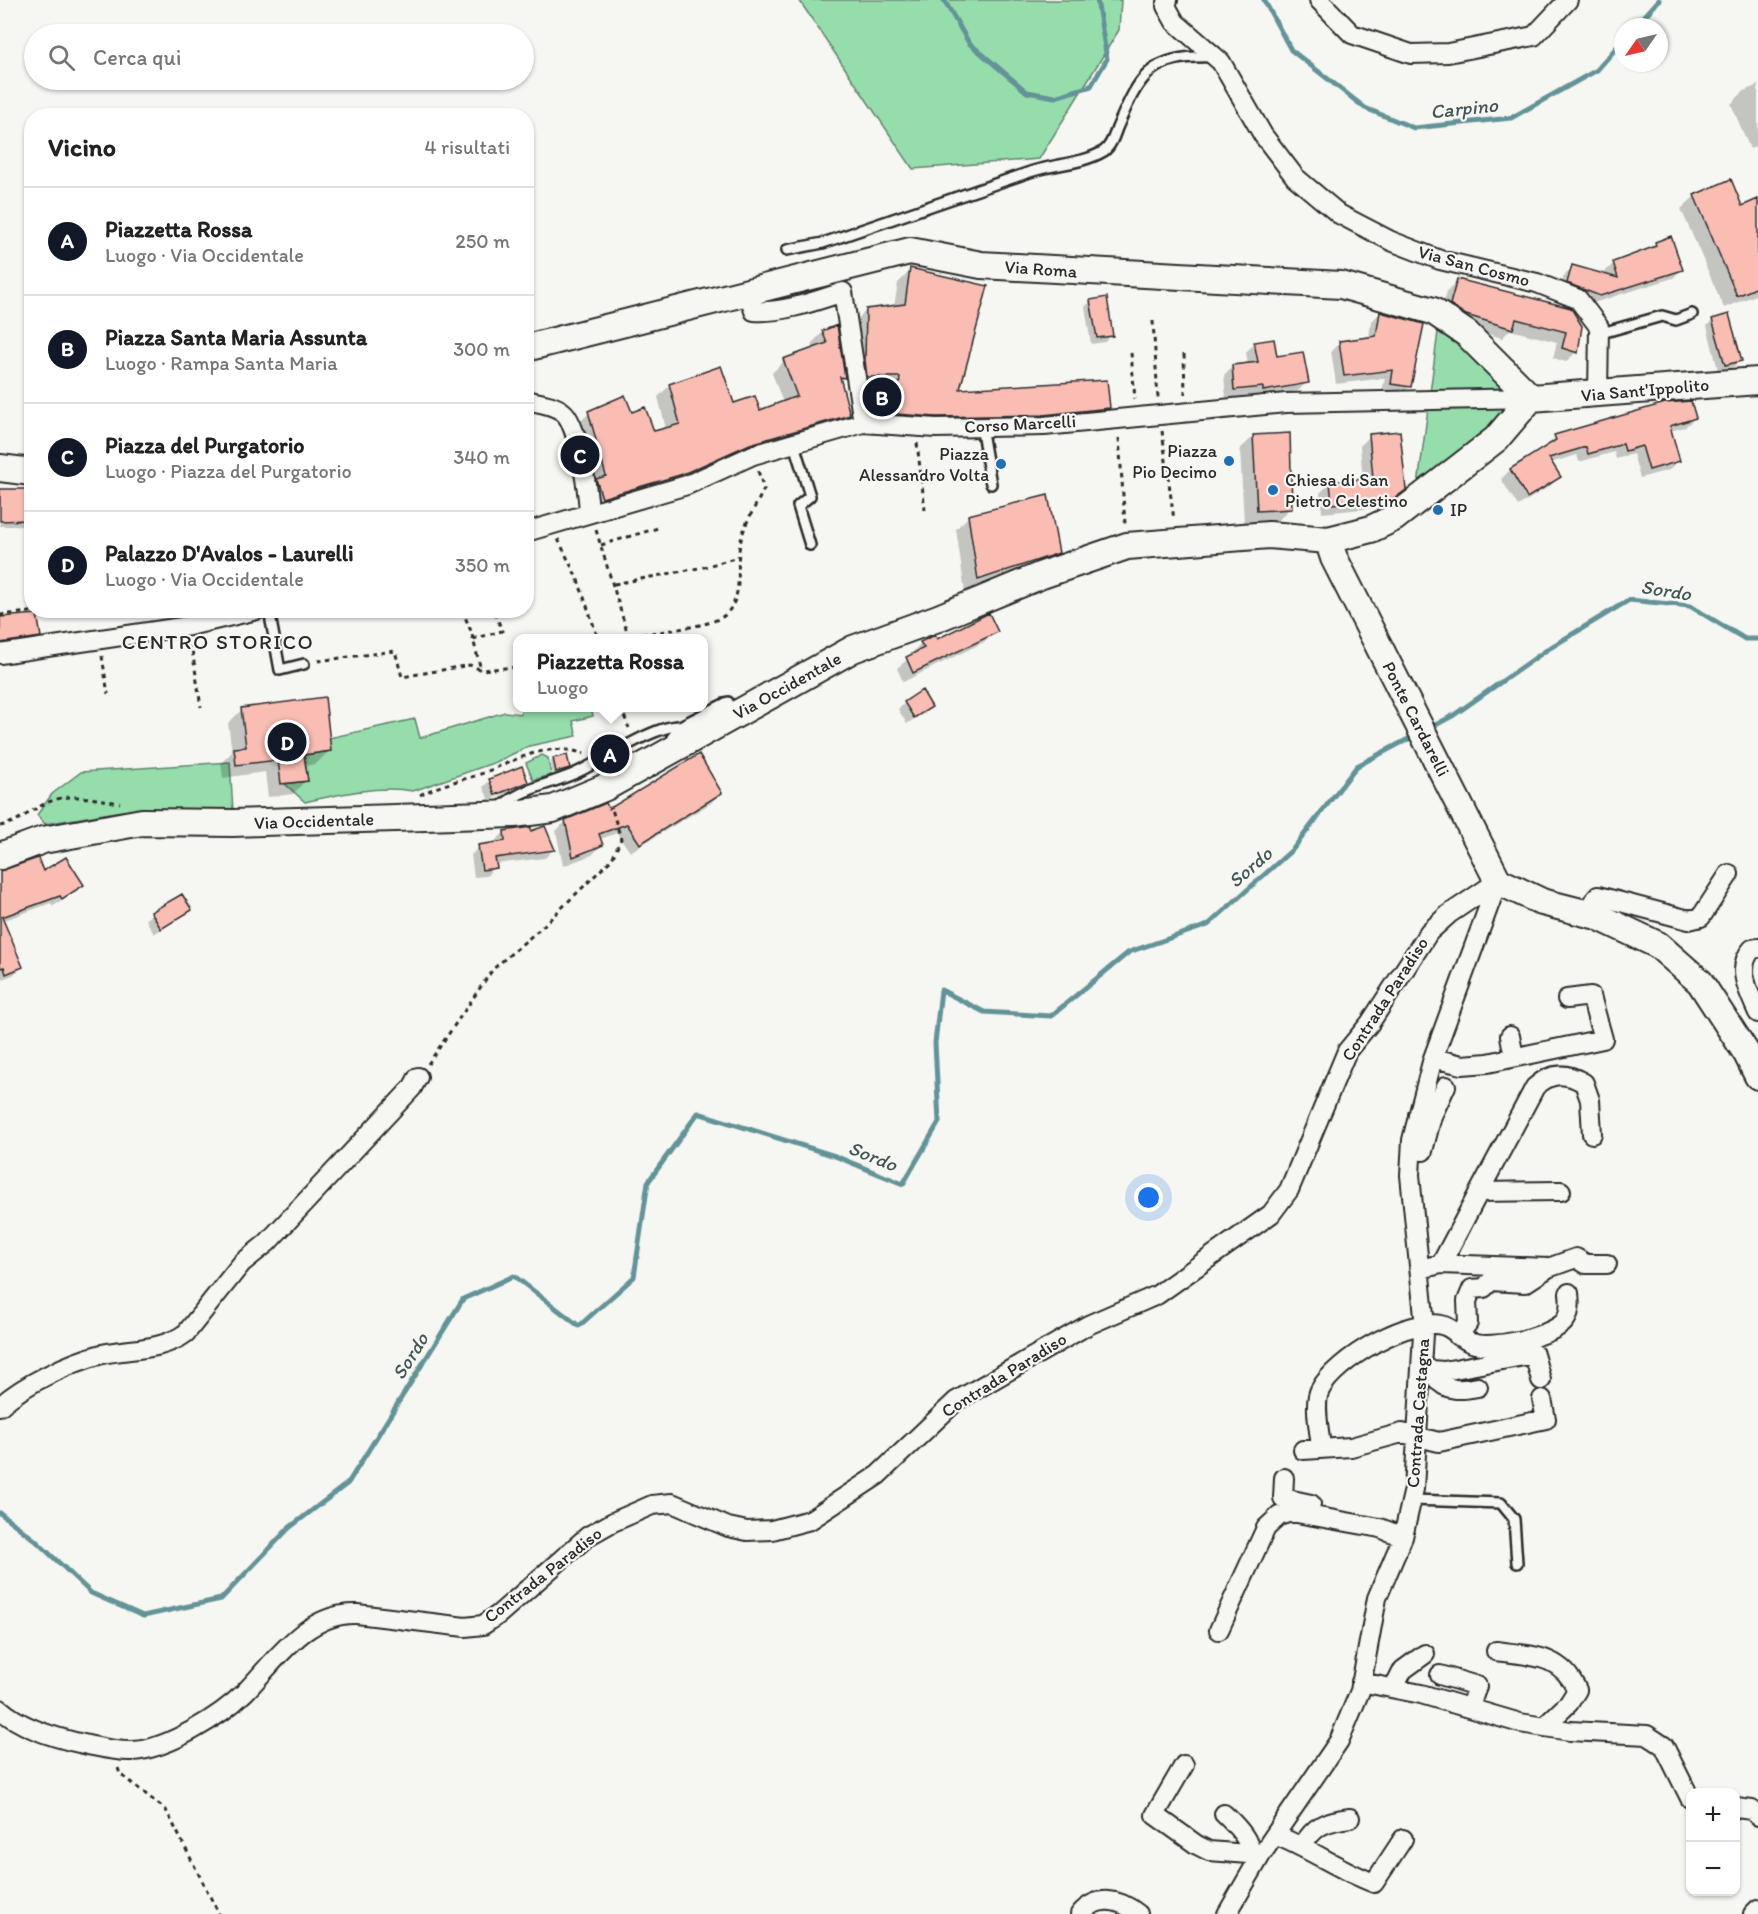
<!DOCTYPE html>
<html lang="it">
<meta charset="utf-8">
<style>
body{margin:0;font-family:Itim,sans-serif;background:#f2f2f2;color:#222}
.controls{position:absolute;right:18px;bottom:18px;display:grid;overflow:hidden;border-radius:12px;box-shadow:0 2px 4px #0004}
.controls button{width:54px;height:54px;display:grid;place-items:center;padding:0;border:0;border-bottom:2px solid #e0e0e0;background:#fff;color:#222;font:30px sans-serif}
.compass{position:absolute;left:1614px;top:18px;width:54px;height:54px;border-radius:50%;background:#fff;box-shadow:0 2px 4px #0004;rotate:236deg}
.you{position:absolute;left:1149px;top:1198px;width:21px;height:21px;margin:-15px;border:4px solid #fff;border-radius:50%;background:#1a73e8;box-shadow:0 0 0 9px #1a73e833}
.badge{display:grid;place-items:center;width:39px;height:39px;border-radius:50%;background:#111827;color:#fff;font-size:20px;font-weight:700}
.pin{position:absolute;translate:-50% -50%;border:3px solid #fff;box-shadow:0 2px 6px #0006}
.popup{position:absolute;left:513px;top:634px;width:195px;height:78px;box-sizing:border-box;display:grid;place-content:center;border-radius:12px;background:#fff;filter:drop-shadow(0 2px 4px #0005);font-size:20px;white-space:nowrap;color:#767676}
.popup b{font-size:22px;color:#222}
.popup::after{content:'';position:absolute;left:50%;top:100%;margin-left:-12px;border:12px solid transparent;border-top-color:#fff}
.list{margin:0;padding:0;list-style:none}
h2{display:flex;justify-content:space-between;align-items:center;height:78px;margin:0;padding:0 24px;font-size:26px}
h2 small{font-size:20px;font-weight:400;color:#767676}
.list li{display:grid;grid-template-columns:39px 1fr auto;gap:18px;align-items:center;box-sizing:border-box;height:108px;padding:0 24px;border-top:2px solid #e0e0e0}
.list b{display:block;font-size:22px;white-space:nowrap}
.list p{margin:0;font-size:20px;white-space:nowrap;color:#767676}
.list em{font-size:20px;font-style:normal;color:#767676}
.icon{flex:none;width:33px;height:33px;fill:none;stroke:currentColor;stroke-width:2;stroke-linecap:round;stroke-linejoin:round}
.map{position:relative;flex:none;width:1758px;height:1914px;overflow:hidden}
.search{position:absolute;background:#fff;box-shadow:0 2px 4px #0004;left:24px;top:24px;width:510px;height:66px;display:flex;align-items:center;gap:15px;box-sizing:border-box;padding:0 21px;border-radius:33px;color:#767676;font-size:22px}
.panel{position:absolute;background:#fff;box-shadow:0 2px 4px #0004;left:24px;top:108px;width:510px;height:510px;border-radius:24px}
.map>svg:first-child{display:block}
.green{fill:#96ddac;stroke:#60846c;stroke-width:1.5}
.shadow{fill:#0003}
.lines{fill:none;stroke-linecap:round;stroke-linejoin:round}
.stream{stroke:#639398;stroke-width:5}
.building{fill:#f9bdb4;stroke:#2b2b2b;stroke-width:1.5}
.service-casing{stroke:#2b2b2b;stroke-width:14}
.minor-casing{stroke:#2b2b2b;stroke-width:22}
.secondary-casing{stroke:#2b2b2b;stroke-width:30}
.path{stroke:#2b2b2b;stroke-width:3;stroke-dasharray:4.5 4.5;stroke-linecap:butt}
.service{stroke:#f6f6f2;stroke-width:9}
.minor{stroke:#f6f6f2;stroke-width:18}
.secondary{stroke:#f6f6f2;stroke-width:26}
.poi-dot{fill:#1f6fb2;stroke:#f6f6f2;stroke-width:2}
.labels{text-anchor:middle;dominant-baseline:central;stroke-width:4.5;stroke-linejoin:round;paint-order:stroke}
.street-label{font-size:18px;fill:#2b2b2b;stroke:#f6f6f2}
.poi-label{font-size:18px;fill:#2b2b2b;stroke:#f6f6f2;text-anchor:end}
.water-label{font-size:20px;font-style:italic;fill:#425658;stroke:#f6f6f2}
.quarter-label{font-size:21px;letter-spacing:1.5px;fill:#2b2b2b;stroke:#f6f6f2}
</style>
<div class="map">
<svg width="1758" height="1914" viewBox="0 0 1758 1914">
<rect width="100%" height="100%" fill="#f6f6f2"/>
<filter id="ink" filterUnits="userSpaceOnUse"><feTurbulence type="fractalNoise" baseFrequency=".0167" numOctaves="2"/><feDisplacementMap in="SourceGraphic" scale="12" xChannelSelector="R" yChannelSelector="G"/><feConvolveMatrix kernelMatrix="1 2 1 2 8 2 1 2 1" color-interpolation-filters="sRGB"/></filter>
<g filter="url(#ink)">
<path class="green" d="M799 0H1121L1119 30 1039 159 913 169Z
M1439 324 1511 390 1509 414 1417 493Z
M522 708H591L593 716 573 721 577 736 529 746 496 762 413 791C379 785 339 794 305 802L285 784 308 781 304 755 330 751 329 738 415 719 420 738 505 712 521 714Z
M542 755 548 758 551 775 533 780 526 763Z
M230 762 233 811H122L45 824 37 815 52 794 81 772Z"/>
<path class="shadow" d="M1758 85V150L1756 146 1750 149 1731 104 1744 91Z
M1695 196 1742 208 1758 201V294L1724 308 1681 209Z
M1656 243 1682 269 1673 278 1590 304 1559 292 1564 276 1572 267 1606 276 1605 272 1614 263 1648 251Z
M911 270 958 391 1108 408 1095 421 884 427 888 390H854L853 324 866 310 894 307 898 283Z
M1457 281 1578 321 1581 335 1576 352 1566 362 1553 358 1557 342 1510 330 1502 338 1456 325 1441 314 1447 291Z
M1091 301 1111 335 1105 342 1091 344 1085 307Z
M1380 313 1410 386 1401 395 1382 392 1385 378 1336 384 1331 351 1340 342 1369 338 1371 322Z
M1713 320 1740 360 1734 367 1718 370 1707 326Z
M836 327 843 378 839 382 849 415 837 426 670 486 590 509 577 425 589 413 631 414 653 432 666 429 658 397 670 385 759 412 783 403 772 373 784 361 814 350 811 344 823 332Z
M1255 343 1276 358 1307 382 1298 391 1255 399 1254 395 1226 398 1224 375 1233 366 1248 365 1246 352Z
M1695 418 1685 427 1670 431 1678 461 1669 470 1640 478 1633 454 1616 459 1614 452 1579 462 1577 455 1550 463 1559 477 1550 486 1518 506 1501 479 1510 470 1547 448 1555 437Z
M1254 436 1290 508 1277 522 1244 523 1240 449Z
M1370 436 1404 489 1384 507 1322 513 1320 493 1330 483 1363 481 1360 446Z
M0 490 28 520 22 526H0Z
M969 516 1058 553 1044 566 965 593 956 529Z
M0 619 39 636 27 648 0 652Z
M996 631 986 641 903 682 897 668 913 655 912 653 921 643Z
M905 703 931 707 907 724 898 709Z
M242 710 329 751 316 764 304 766 306 780 293 794 268 797 265 772 223 778 221 763 232 752 228 723Z
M553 759 568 768 553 774 551 762Z
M490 780 526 782 520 788 489 800 483 787Z
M720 793 711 803 630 852 617 833 600 839 602 845 592 855 563 866 556 831 566 821Z
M505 832 530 833 553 850 545 858 495 864 487 876 474 877 471 855 479 847 497 844 496 840Z
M0 871 42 874 82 885 53 906 51 903 2 921 21 967 13 975 0 980Z
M190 910 154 934 146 920 152 913Z"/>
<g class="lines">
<path class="stream" d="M944 0 969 43 1027 92 1055 97 1091 86 1107 59 1097 0
M1264 0 1291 50 1365 108 1414 128 1511 118 1597 70 1623 40
M1635 27 1659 0
M1430 728 1454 715 1548 649 1629 600 1690 606 1745 639H1758
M0 1513 35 1540 91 1593 143 1616 221 1599 289 1528 348 1483 463 1299 514 1276 579 1326 634 1277 648 1182 698 1113 835 1156 903 1184 939 1122 935 1043 941 990 984 1012 1051 1016 1129 952 1208 925 1293 849 1357 766 1416 735"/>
</g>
<path class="building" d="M1731 179 1742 206 1758 199V287L1737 296 1694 195Z
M1671 236 1683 270 1600 296 1567 283 1572 265 1618 278 1613 262 1656 246 1655 242Z
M910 268 988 286 960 389 1107 380 1110 408 1043 415 936 417 896 414 900 377H867L865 360 866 309 905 304Z
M1457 279 1571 308 1582 326 1578 353 1562 348 1566 332 1516 319 1513 329 1466 315 1450 304Z
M1107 297 1113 336 1097 338 1090 300Z
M1380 312 1424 324 1411 387 1391 384 1393 370 1344 376 1339 341 1376 336Z
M1729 314 1742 361 1725 365 1712 319Z
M837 325 845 378 840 377 850 415 750 444 683 474 602 498 596 479 606 476 588 411 625 395 632 412 645 407 654 431 680 424 669 384 721 366 734 403 755 396 760 410 797 396 783 359 827 343 822 331Z
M1274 339 1277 356 1303 352 1309 383 1263 391V387L1234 390 1232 365 1258 362 1254 342Z
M1691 401 1696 418 1670 426 1680 461 1649 470 1642 446 1625 451 1623 444 1588 454 1586 447 1549 458 1561 477 1527 498 1510 469 1556 440 1554 435 1665 403Z
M1400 431 1406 490 1395 498 1332 504 1330 482 1373 478 1369 434Z
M1290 433 1292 509 1257 511 1253 435Z
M0 489H29L30 520 0 521Z
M1048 495 1059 553 978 580 968 515Z
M989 613 998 632 913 673 906 657 924 648 920 642 935 635 937 639Z
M37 614 41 637 0 643V617Z
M922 690 932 707 914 718 904 702Z
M325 697 331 751 304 755 308 781 281 784 278 760 236 765 234 748 246 747 241 708Z
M699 754 722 793 640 844 627 824 599 834 603 845 573 857 565 820 606 803 609 809Z
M567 755 570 768 556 772 553 758Z
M522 766 528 782 495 795 489 779Z
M545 826 555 850 495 858 497 868 482 870 478 845 505 841 504 831 531 827V831Z
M66 857 84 885 62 899 60 896 2 917 23 967 6 974 4 967 0 968V871L38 858 43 871Z
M182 894 192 910 161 929 151 912Z"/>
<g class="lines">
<defs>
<path id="service" d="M787 250 823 243C892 220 961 195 1030 172 1054 164 1083 164 1104 151 1111 146 1114 136 1117 128 1140 75 1149 55 1213 57
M1598 334 1662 316 1676 320 1692 314
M981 426 991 484
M793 441 810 496 798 506 810 545
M269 610 280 670 304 664
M680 726 728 702
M497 810C520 787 552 785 580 771 603 760 657 724 680 726L681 730 673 736
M1412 1500 1501 1503 1514 1519 1517 1563"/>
<path id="minor" d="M1168 0 1166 6 1175 22 1221 62 1263 135 1295 177 1339 214 1391 241 1440 260 1537 283 1578 299 1599 327 1598 394
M1319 0 1352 34 1411 54 1448 53 1534 36 1568 0
M748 293 754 311C783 313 815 301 843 292L863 423
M526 400C538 403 553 404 563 412 578 423 588 492 589 512
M526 532 687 485 753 455 863 423 936 428 1044 426 1286 403 1531 398
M0 654 189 626 257 610
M1584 913 1598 896 1689 920 1701 917 1729 874
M1758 948 1752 949C1735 968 1749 992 1758 1013
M1510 1036 1514 1057
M1433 1058 1462 1065 1488 1063 1603 1039 1591 996 1567 999
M1418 1115 1432 1116 1446 1086
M1423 1151 1432 1116
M1479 1192 1535 1087C1551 1072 1566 1072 1584 1083L1590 1100 1592 1134
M1441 1264 1479 1192 1561 1191
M1420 1269 1441 1264 1548 1268 1576 1258 1586 1264H1607
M1458 1336 1468 1323 1467 1301 1472 1289 1484 1288 1491 1281 1525 1283 1548 1268
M1425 1368C1431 1371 1432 1373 1436 1378 1446 1392 1462 1390 1478 1387
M1431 1370 1444 1371 1534 1354 1541 1380
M0 1406C24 1384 71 1362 102 1354 130 1348 162 1351 186 1333L242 1263 267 1243 412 1088 418 1077
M1321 1449C1320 1432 1313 1404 1320 1390 1335 1360 1412 1314 1445 1326 1454 1329 1462 1340 1472 1343 1491 1350 1548 1337 1563 1323 1571 1315 1570 1302 1569 1293
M1303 1450 1351 1447 1402 1433 1439 1442 1546 1419 1542 1399
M1284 1478 1283 1498 1311 1504
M1219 1630 1266 1528 1279 1516 1291 1512 1380 1528 1403 1537
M1496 1651C1531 1656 1561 1654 1577 1690L1569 1703 1544 1727
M1440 1675 1477 1686 1470 1707
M1361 1682 1421 1694 1520 1723 1570 1731 1647 1735 1664 1746 1690 1798
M1394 1688 1403 1670 1425 1654
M0 1709C22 1729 59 1739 88 1745 103 1748 118 1752 133 1751 168 1749 221 1716 245 1692 276 1660 307 1612 357 1614L465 1627 483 1625 498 1615 588 1536 613 1522 652 1505 672 1503 728 1527 747 1531 772 1530 810 1520 878 1475 956 1401 1088 1325 1157 1295 1271 1214 1289 1190 1347 1051 1370 1023 1429 932 1449 914 1498 881
M1184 1765 1155 1815 1197 1845 1209 1851 1261 1855
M1736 1808 1752 1810 1758 1816
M1224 1814C1237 1826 1247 1837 1253 1854
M1275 1835C1309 1848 1339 1870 1374 1883L1403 1839
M1302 1847C1314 1825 1326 1821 1350 1818
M1080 1914C1097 1895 1119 1898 1138 1914
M1227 1914 1261 1855 1339 1741 1360 1691 1377 1598 1403 1537 1414 1489 1424 1316 1410 1175 1412 1140 1433 1058 1498 881
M1753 1914 1758 1909"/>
<path id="secondary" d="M526 348 910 251 981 265 1341 285 1433 311 1467 334 1531 398
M1531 398 1758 381
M0 468 32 472
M1328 540 1334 558 1498 881 1542 902 1597 916 1658 945 1700 982 1747 1054 1758 1076
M0 856 43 840 142 822 233 823 395 818 514 814 553 809 606 787 853 649 938 618 1042 575 1127 546 1269 535 1328 540 1371 529 1394 518 1496 439 1531 398"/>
</defs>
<use href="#service" class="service-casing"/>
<use href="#minor" class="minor-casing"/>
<use href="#secondary" class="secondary-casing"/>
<path class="path" d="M1153 321 1158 398
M1131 353 1135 399
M1184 354 1185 394
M1162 431 1174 520
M1119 438 1125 524
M917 443 925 510
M596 530 628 635
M558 539 578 580 598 638
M601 545 658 528
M614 584 704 567 738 557
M462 610 471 631 481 670
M0 615 49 610
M616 638C640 633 709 629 725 615 746 595 734 565 741 540 745 522 756 506 764 489L758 471
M473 639 502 631 494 610
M191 643 201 707
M102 656 108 694
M318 661 395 651 402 677 470 665 481 670 517 667
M621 708 629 728
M420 795C439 785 458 781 478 775 513 762 546 740 584 754
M0 826C21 822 35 806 54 800 74 793 100 800 120 803
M428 1064 493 969 541 928 612 859 621 839 611 806
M118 1768 120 1774 166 1810 219 1914"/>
<use href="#service" class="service"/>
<use href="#minor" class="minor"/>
<use href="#secondary" class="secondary"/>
</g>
</g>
<g class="poi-dot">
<circle cx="1229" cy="461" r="6"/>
<circle cx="1001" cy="464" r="6"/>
<circle cx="1273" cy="490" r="6"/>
<circle cx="1438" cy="510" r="6"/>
</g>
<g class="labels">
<g class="street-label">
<text transform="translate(1474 266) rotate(15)">Via San Cosmo</text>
<text transform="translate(1041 269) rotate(4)">Via Roma</text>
<text transform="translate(1645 390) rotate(-5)">Via Sant'Ippolito</text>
<text transform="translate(1020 424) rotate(-3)">Corso Marcelli</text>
<text transform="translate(787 686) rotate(-29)">Via Occidentale</text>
<text transform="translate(1416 719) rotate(63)">Ponte Cardarelli</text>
<text transform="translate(314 821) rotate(-2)">Via Occidentale</text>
<text transform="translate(1385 999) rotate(-57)">Contrada Paradiso</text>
<text transform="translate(1004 1375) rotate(-32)">Contrada Paradiso</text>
<text transform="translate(1418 1413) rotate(-86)">Contrada Castagna</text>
<text transform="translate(543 1575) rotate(-38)">Contrada Paradiso</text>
</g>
<g class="poi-label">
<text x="1217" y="451">Piazza<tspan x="1217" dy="21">Pio Decimo</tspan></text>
<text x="989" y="454">Piazza<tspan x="989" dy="21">Alessandro Volta</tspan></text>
<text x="1285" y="480" text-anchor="start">Chiesa di San<tspan x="1285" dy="21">Pietro Celestino</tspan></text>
<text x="1450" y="510" text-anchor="start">IP</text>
</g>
<g class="water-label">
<text transform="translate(1464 108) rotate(-6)">Carpino</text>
<text transform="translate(1666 590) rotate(9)">Sordo</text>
<text transform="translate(1250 867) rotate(-41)">Sordo</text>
<text transform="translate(873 1156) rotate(22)">Sordo</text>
<text transform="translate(410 1356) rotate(-58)">Sordo</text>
</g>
<g class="quarter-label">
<text x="218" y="641">CENTRO STORICO</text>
</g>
</g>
</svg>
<div class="controls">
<button>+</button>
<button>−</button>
</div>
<svg class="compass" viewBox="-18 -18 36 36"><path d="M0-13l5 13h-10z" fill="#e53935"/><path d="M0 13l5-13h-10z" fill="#767676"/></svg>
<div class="you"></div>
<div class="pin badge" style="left:610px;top:754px">A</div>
<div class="popup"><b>Piazzetta Rossa</b>Luogo</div>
<div class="pin badge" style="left:882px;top:397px">B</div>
<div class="pin badge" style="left:580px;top:455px">C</div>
<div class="pin badge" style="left:287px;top:742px">D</div>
<div class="search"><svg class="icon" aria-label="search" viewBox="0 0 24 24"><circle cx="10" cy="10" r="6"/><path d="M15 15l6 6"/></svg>Cerca qui</div>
<section class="panel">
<h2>Vicino<small>4 risultati</small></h2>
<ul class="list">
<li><span class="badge">A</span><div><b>Piazzetta Rossa</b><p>Luogo · Via Occidentale</p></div><em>250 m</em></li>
<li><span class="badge">B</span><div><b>Piazza Santa Maria Assunta</b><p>Luogo · Rampa Santa Maria</p></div><em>300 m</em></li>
<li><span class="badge">C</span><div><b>Piazza del Purgatorio</b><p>Luogo · Piazza del Purgatorio</p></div><em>340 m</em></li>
<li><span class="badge">D</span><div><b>Palazzo D'Avalos - Laurelli</b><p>Luogo · Via Occidentale</p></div><em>350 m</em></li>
</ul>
</section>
</div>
